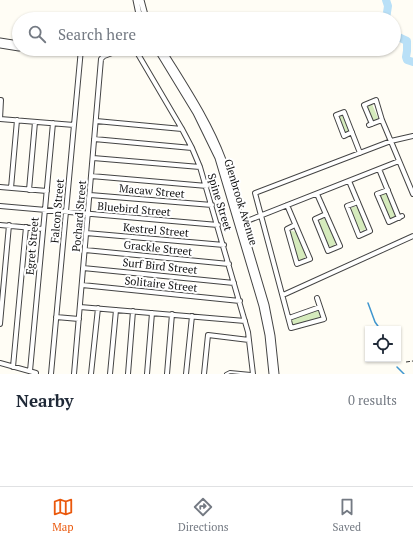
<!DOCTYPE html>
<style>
body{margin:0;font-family:"PT Serif",serif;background:#f6f6f7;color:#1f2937}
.controls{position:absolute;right:12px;bottom:12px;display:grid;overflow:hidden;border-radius:0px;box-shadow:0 1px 3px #0004}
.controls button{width:36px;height:36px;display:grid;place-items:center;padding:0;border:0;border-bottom:1px solid #e0e1e3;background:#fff;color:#1f2937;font:20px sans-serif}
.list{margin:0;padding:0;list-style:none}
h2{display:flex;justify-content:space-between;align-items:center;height:52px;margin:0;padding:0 16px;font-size:17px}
h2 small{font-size:13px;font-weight:400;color:#747a83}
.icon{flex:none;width:22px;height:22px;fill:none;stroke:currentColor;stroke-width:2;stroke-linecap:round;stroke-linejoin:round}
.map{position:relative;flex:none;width:413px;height:374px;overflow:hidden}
.search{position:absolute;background:#fff;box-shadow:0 1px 3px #0004;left:12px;right:12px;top:12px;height:44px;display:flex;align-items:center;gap:10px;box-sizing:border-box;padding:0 14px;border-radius:22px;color:#747a83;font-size:15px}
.sheet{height:112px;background:#fff}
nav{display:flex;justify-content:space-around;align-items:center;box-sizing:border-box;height:56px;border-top:1px solid #e0e1e3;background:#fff;font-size:11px;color:#747a83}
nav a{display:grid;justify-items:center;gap:2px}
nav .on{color:#ea580c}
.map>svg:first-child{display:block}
.green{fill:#d5ebbd}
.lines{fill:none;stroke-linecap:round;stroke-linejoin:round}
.stream{stroke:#3f96cf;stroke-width:1.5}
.river{stroke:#b9e0f7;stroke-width:8}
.service-casing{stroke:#444;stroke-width:4}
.minor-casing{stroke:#444;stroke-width:6}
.tertiary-casing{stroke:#444;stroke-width:7}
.path{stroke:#333;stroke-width:1;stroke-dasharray:4 2;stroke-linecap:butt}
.service{stroke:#fff;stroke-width:2}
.minor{stroke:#fff;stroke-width:4}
.tertiary{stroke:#fff;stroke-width:5}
.labels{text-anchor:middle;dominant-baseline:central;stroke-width:4;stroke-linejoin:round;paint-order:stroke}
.street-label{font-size:11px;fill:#111;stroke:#fff}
</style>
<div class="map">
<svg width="413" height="374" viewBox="0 0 413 374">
<rect width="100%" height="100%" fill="#fffdf5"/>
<path class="green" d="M372 104 378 118V120L375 121H373L368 107V105Z
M341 115 344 116 350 130 347 133 344 132 339 118Z
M385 193 387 194 396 216 391 219 380 198 381 195Z
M353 206 358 207 366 226 364 231 358 230 350 210Z
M322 218 327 220 336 242 334 246 331 247 328 245 319 223Z
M292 231 297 232 305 254C306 259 302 262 298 259L289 232Z
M316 310 319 311 321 317 320 318 294 326 292 324V319Z"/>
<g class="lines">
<path class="stream" d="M368 303 375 322 380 329
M395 359V361
M397 367 404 374"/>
<path class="river" d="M386 0 388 6 386 19
M394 35 407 41V51L406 57 407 60 413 62"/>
<defs>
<path id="service" d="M226 374 230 372 251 374"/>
<path id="minor" d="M135 49 182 129 192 148 200 167 248 332 253 374
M0 100H1L0 119
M0 119 74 125
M96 121 182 129
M372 124 364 105 376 100 382 120 413 194
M369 125 382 120
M352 132 344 136 336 115 344 112 360 153
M94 139 192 148
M93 158 200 167
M379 169 399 218
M91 176 207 186
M349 181 370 231 359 236 347 206 358 202
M0 187 47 191
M11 188 17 120
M29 190 35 122
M388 190 377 194 389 222 402 216
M317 194 340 246 328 251 315 219 326 214
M90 195 212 205
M287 205 310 259 297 264 287 229 295 225
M0 206 218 225
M242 223 399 161
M0 225 43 229
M86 233 224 245
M85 250 229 264
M83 268 234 283
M82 285 240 301
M283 295 413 236
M317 298 324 319 291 328 255 193 391 141 413 136
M80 307 245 321
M56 317 79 319
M289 318 320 307
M0 324 9 225
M0 363 36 373
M13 367 26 227
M30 371 53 123
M51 374 81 49
M74 374 101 59 104 56 123 49
M91 374 98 308
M110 374 116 310
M128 374 133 311
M147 374 152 313
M167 374 172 314
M186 374 192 316
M204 374 208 335 249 340"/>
<path id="tertiary" d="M136 0 140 19
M141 0 146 19
M0 41 19 44
M0 45 19 48
M33 49H52
M157 49 196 113 218 158 262 306 268 335 272 374
M162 49C184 85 208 120 223 160L266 305 272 336 276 374"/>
</defs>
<use href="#service" class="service-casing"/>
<use href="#minor" class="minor-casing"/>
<use href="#tertiary" class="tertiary-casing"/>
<path class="path" d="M406 362 413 361"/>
<use href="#service" class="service"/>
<use href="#minor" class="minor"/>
<use href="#tertiary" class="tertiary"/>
</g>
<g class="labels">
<g class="street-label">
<text transform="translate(152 191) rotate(5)">Macaw Street</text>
<text transform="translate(220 202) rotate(73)">Spine Street</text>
<text transform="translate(241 202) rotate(73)">Glenbrook Avenue</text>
<text transform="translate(134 209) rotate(5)">Bluebird Street</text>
<text transform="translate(57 211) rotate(-85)">Falcon Street</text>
<text transform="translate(79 216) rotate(-85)">Pochard Street</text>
<text transform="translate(156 230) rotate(5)">Kestrel Street</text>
<text transform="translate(32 246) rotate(-85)">Egret Street</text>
<text transform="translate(158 248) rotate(6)">Grackle Street</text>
<text transform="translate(160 266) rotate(6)">Surf Bird Street</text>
<text transform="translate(161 284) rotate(6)">Solitaire Street</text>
</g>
</g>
</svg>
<div class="controls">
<button><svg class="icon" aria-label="locate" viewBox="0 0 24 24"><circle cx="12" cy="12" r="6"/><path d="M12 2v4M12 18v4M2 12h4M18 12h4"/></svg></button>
</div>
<div class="search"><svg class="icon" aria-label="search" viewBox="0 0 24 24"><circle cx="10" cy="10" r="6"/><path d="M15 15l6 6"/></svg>Search here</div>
</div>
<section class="sheet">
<h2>Nearby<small>0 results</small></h2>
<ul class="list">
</ul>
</section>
<nav>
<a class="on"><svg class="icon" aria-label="map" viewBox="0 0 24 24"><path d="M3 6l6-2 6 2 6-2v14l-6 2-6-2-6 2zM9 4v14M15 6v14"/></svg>Map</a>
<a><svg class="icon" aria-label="directions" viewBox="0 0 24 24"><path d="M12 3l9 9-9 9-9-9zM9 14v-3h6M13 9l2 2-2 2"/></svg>Directions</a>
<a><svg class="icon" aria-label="saved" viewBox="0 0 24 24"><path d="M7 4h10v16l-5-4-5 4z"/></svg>Saved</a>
</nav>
